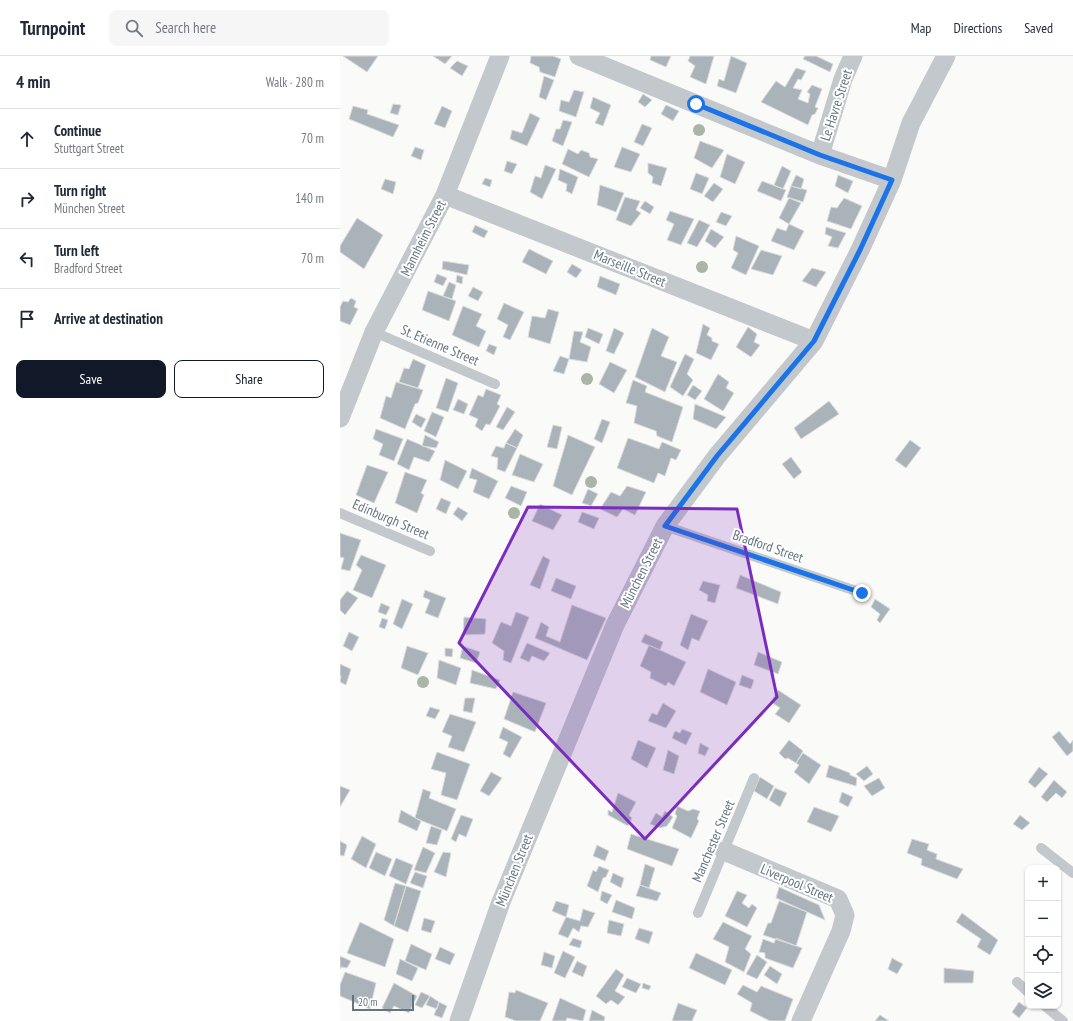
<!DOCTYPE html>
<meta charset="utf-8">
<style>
body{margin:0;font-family:"PT Sans Narrow",sans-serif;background:#f6f6f7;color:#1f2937}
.controls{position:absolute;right:12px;bottom:12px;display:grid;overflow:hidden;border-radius:8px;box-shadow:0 1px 3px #0004}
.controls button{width:36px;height:36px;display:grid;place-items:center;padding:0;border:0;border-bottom:1px solid #e0e1e3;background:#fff;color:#1f2937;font:20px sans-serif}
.scale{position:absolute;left:12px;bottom:10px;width:62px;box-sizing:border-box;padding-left:4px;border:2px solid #657683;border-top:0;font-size:11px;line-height:14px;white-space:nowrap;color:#657683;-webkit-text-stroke:3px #fff;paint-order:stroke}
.stop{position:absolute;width:12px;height:12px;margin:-9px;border:3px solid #1a73e8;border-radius:50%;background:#fff}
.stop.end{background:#1a73e8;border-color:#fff;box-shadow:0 1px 4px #0008}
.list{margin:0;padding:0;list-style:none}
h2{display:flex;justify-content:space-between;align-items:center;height:52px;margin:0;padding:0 16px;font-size:17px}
h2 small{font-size:13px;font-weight:400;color:#747a83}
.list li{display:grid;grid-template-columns:26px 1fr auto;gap:12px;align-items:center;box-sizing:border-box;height:60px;padding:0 16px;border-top:1px solid #e0e1e3}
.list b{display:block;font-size:15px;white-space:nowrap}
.list p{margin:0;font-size:13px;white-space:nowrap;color:#747a83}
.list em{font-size:13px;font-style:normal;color:#747a83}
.actions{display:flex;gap:8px;padding:12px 16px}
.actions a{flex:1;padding:9px 0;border:1px solid #111827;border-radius:8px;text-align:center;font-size:14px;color:#111827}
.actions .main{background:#111827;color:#fff}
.icon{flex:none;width:22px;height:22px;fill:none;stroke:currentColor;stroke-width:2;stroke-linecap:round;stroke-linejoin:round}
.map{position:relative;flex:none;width:733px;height:965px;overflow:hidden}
header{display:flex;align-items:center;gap:24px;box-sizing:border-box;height:56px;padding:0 20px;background:#fff;border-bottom:1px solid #e0e1e3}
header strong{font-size:19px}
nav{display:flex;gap:22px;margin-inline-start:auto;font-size:14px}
.search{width:280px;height:36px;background:#f6f6f7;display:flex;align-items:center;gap:10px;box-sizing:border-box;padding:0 14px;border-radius:8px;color:#747a83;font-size:15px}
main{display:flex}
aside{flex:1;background:#fff}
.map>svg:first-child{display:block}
.building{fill:#aab3b9;stroke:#dcdcda}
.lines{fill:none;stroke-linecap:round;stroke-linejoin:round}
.lane{stroke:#c3c8cc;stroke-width:10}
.street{stroke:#c3c8cc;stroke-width:19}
.tree{fill:#aab4a7}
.route{stroke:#1a73e8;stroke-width:5}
.marked{fill:#7b2cbf;fill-opacity:0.2;stroke:#7b2cbf;stroke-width:3;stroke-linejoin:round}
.labels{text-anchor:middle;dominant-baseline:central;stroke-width:4;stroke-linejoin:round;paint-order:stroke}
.street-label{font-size:14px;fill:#657683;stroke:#fff}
</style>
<header>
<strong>Turnpoint</strong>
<div class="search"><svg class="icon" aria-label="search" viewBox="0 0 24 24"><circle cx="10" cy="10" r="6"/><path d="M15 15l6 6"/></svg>Search here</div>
<nav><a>Map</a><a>Directions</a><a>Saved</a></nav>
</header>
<main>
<aside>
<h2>4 min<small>Walk · 280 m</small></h2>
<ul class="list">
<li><svg class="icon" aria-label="ahead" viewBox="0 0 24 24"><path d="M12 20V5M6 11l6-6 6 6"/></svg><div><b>Continue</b><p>Stuttgart Street</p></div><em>70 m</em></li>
<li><svg class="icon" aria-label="right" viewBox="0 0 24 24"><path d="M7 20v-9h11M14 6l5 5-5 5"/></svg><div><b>Turn right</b><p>München Street</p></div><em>140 m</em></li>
<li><svg class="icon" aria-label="left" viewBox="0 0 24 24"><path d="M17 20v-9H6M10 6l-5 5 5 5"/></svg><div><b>Turn left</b><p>Bradford Street</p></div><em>70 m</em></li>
<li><svg class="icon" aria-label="arrive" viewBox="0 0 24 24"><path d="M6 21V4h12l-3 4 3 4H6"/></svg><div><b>Arrive at destination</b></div></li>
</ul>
<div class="actions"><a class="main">Save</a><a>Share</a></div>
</aside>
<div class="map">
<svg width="733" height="965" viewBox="0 0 733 965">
<rect width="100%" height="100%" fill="#fafaf8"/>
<path class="building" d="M3 0H38L27 16Z
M93 0H112L105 8Z
M191 0H213L221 3 215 21 200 16 199 11 190 7Z
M311 0H331L326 11 310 4Z
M350 0H374L366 28 350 21 355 10 348 5Z
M391 0 407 7 396 37 377 30 379 23 384 25Z
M465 0H476L493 8 490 16 463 3Z
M117 5 128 10 122 20 110 12Z
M456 12 466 15 461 24 458 23 453 32 462 34 458 43 468 47 470 38 467 36 472 29 482 33 475 51 478 52 475 58 472 59 468 69 421 46 436 25 445 31Z
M204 20 214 24 206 44 199 41Z
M234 34 244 36 236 61 219 55 221 44 229 46Z
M303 38 312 44 305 51 298 46Z
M253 41 271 49 263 70 255 67 260 57 250 52Z
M53 48 61 49 58 59 50 57Z
M326 49 339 55 333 65 321 58Z
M13 50 28 54 27 58 59 69 53 81 9 63Z
M102 50 112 55 105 72 94 68Z
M190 57 200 62 187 90 170 83 172 74 182 77Z
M223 64 232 66 223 90 212 85 216 73H220Z
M302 68 312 72 303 90 294 86Z
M360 85 384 94 372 112 354 102Z
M75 91 84 94 81 104 71 100Z
M282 91 300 98 291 116 274 111Z
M228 93 238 98 241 94 249 97 250 101 258 103 249 121 222 108Z
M387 98 405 106 395 128 380 121Z
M167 105 177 108 172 118 164 115Z
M308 107 327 112 321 130 312 127 313 121 308 117Z
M205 109 216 113 202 143 190 136 195 120 201 122Z
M442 110 451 115 443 133 434 129Z
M220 113 238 121 232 138 226 135 227 128 218 124Z
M356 117 369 122 362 138 350 133Z
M456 119 464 123 461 133 451 130Z
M498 119 513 125 508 137 495 130Z
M145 122 152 124 150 131 142 128Z
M45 123 56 126 53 138 41 133Z
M422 125 446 134 441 145 417 135Z
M374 127 383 133 373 146 364 140Z
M260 129 284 137 276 156 257 149Z
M451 130 467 134 463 146 447 141Z
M285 141 300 145 296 154 301 157 291 170 276 164Z
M449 142 461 147 449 168 439 162Z
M504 142 522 150 511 173 487 165 491 151 497 152Z
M305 145 314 151 310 158 300 152Z
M330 155 354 163 341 189 327 184 334 168 326 164Z
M381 156 392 160 386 170 376 166Z
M17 162 43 179 24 213 0 196V190Z
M359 164 370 169 357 191 347 187Z
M449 168 464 175 454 194 431 185 437 172 446 175Z
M135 169 148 175 144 182 132 176Z
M486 171 506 177 498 192 488 190 492 181 485 178Z
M371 173 384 181 375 192 365 185Z
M396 180 419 190 406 219 391 212 398 197 393 194Z
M189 193 213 205 206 218 182 206Z
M421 194 442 200 433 219 411 213Z
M103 205 129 209 127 219 102 213Z
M232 208 242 214 236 222 227 216Z
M472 212 486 216 476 231 462 225Z
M97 218 107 222 103 230 94 226Z
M117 219 123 221 122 228 116 226Z
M260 220 280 228 276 239 257 231Z
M109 226 116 229 112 243 103 240Z
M133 231 143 236 138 245 128 240Z
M88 235 116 245 109 265 82 254Z
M11 242 16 245 14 251 18 253 10 269 0 265V251L3 245 8 246Z
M164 247 184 256 170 284 163 281 168 269 157 263Z
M123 250 142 258 136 270 146 275 139 291 112 279Z
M208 253 219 256 210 288 188 281 192 260 205 262Z
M363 268 370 272 367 279 372 282V285L379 288 371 304 356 297Z
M408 271 417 278 414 286 420 289 411 301 396 291Z
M248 272 263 278 259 288 245 281Z
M274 272 284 277 274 298 266 295Z
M312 272 329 281 321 300 337 306 325 336 295 321Z
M234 275 243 276 240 286 251 291 247 306 229 303Z
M149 288 157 291 154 299 146 295Z
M345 298 354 303 347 318 353 324 343 340 330 331Z
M220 300 229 303 224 318 213 315Z
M73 303 86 309 78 332 59 326 64 312 69 313Z
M270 306 287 314 274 337 259 328Z
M378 318 389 326 386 332 394 337 383 355 364 343Z
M106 322 118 327 108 356 96 352Z
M293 324 307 330 305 336 343 351 332 386 317 380 316 375 294 367 297 350 286 347Z
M56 326 83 334 78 347 75 348 65 373 40 362 46 340 51 342Z
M353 329 362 335 355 344 347 339Z
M146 333 161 339 157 348 160 350 150 369 146 368 142 375 135 370 138 363 129 359 138 339 143 341Z
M118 343 128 348 124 358 113 354Z
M489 345 499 358 461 383 454 372Z
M355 348 386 361 376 373 353 363Z
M167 351 175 356 163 374 156 371Z
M92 356 104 361 96 381 84 375Z
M76 358 86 363 81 372 72 366Z
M262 363 270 366 262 387 254 383Z
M213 369 222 371 217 393 207 391Z
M36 373 63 383 54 405 39 399 43 388 33 383Z
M175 373 183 379 177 392 166 387Z
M85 379 99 386 96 392 82 390Z
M228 379 255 391 232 439 213 430Z
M288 382 319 393 322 386 341 394 336 404 331 402 325 420 318 417 314 427 277 412Z
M67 383 95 395 89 406 74 401 69 414 57 408Z
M570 384 581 392 566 412 555 404Z
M166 387 177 392 165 416 157 413 158 402 151 400 156 390 164 392Z
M180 398 203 408 194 426 172 419Z
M451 401 462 416 454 423 442 408Z
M105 404 127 415 118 433 100 424Z
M27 409 48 416 34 447 16 439Z
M132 412 158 425 149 443 133 436 137 424 129 422Z
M65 416 87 424 81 437 84 439 77 457 55 447Z
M171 430 187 436 181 450 165 442Z
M287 430 306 436 295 459 283 453 277 461 260 453 271 436 280 440Z
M248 433 258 438 251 450 242 447Z
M101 442 111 446 106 458 96 453Z
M200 448 222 459 213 474 192 465Z
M118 451 128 457 122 465 113 458Z
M242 456 259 462 254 473 238 466Z
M0 477 21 484 10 515 1 513 4 502 0 501Z
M21 499 46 509 32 542 13 534 22 514 16 509Z
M203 500 210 504 200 533 190 529Z
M400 519 441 536 438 548 396 532Z
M216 522 236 530 231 543 211 535Z
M363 525 380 529 375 547 367 545 368 539 359 534Z
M85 534 106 542 98 562 85 557 90 544 83 541Z
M7 535 18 542 5 559 0 554V544Z
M62 543 73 548 62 573 53 568Z
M535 543 550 553 540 567 537 564 540 558 531 551Z
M41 547 50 551 46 559 38 556Z
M232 549 266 562 247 604 195 582 201 566 209 571 206 580 220 586Z
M176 556 189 561 171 607 163 604 164 595 152 587 161 566 171 570Z
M351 558 368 565 359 585 352 582 348 594 340 589Z
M124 561 146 563 145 578 123 579Z
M42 562 48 564 45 573 39 571Z
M9 576 19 581 12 595 3 590Z
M305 578 323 586 320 594 301 586Z
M187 587 210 597 204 605 192 600 189 606 180 602Z
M309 589 346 606 334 630 328 626 326 630 310 622 311 616 300 610Z
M67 590 88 597 78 619 61 612Z
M123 590 140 596 136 607 120 602Z
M105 592 113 593 112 601 105 600Z
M418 596 442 606 438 618 414 609Z
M99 604 121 612 116 629 97 622Z
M0 608 11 613 6 629 0 626 1 620 0 619Z
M368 613 396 626 387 649 360 636Z
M132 614 160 624 156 633 130 627Z
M402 619 414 624 411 633 399 629Z
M438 634 461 649 449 667 435 658 440 652 431 646Z
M173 636 206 647 195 676 164 663Z
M125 642H135L132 657 123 655Z
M323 647 336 655 326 672 308 665 312 657 317 659Z
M90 651 100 654 95 663 86 660Z
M110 658 136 666 124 696 108 691 112 680 102 676Z
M163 671 182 681 170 702 163 698 168 686 159 682Z
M342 673 352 677 346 689 332 682 335 675 340 677Z
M719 675 730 688 733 684V695L727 700 712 681Z
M298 684 316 692 307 712 291 703Z
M449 684 463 695 456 707 448 702 445 703 439 697Z
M360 687 369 692 365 700 358 697Z
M328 694 339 700 334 718 323 714Z
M97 696 130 708 117 744 101 739 106 717 91 713Z
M463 697 481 709 469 728 454 716 459 709 456 707Z
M489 709 510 717V719L517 722 516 730 486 721Z
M527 710 533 718 524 725 516 718Z
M699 711 708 718 695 732 688 726Z
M151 716 162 722 149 740 140 735Z
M420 721 434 730 427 743 414 735Z
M539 722 545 732 532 740 524 730Z
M714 724 727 736 722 742 716 737 707 746 701 741Z
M0 730 10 734 0 751Z
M435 732 447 737 440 751 429 744Z
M83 733 91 736 89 742 116 753 107 775 75 762Z
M502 736 513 741 508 751 499 746Z
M278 737 296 746 289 759 292 762 288 770 268 759V754L272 756Z
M337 750 348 755 353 753 360 755 357 763 359 765 351 782 332 772 337 760 335 758Z
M474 751 499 760 491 776 467 766Z
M61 754 81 765 77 775 58 766Z
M325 755 333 761 327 770 320 772 310 768 316 757 322 761Z
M121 759 133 763 126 781 119 778 116 786 111 783Z
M680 759 690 767 682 774 673 768Z
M91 770 102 774 97 789 86 787Z
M291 778 339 793 332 810 287 793Z
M22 780 36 788 26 812 11 803Z
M572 783 589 788 587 794 597 798 596 803 623 813 617 823 581 809 582 803 567 797Z
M0 785 7 789 4 800 0 799Z
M257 789 269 795 265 805 253 800Z
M83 791 95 797 86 817 74 814Z
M36 796 52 803 45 820 29 812Z
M103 796 111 797 106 821 94 816Z
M56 802 73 809 66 828 49 820Z
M305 808 315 812 309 832 300 829Z
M259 810 269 814 266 821 263 822 258 836 247 830 253 814 256 816Z
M75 816 87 820 83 832 70 827Z
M273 817 284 822 281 832 270 826Z
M55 827 66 830 54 870 44 864Z
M300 829 321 837 317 845 296 840Z
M66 830 81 835 68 876 54 870Z
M439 831 479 849 485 864 436 842Z
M262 835 272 839 267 848 260 844Z
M397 835 407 839 402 847 409 852 412 848 417 852 407 871 385 860Z
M276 844 295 852 292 863 272 856Z
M216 845 229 849 226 861 212 855Z
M439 845 467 856 456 890 423 879 428 867H431Z
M243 853 255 857 248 871 241 870 239 876 233 872 228 882 218 878 226 861 240 865Z
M622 857 658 884 650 899 637 891 641 883 616 866Z
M84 862 95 865 91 877 81 874Z
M269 864 284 868 281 880 267 877Z
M20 866 54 883 45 911 7 897Z
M383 866 412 880 405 893 411 898 404 916 385 906 389 891 373 883Z
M299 872 313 876 309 888 295 883Z
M233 882 242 885 240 892 229 889Z
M436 882 462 892 453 912 425 902V897L419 896 423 883 434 887Z
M71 888 92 898 86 914 65 905Z
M100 891 115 898 110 909 95 903Z
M223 895 235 901 225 922 214 917Z
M204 896 215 900 212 912 201 909Z
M356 897 392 914 385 929 349 912Z
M417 899 427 906 417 923 406 918Z
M0 900 11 905 7 912 1 911 0 913Z
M552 902 563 908 557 918 548 913Z
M60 903 78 912 72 925 56 918Z
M237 905 247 910 243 921 232 916Z
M430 910 442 918 437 928 424 919Z
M604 912 634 915 633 927H604Z
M276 913 284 919 275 935 285 941 278 949 271 944 266 948 256 940Z
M5 916 36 927 30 953 0 940V929Z
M287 922 301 928 296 937 282 931Z
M54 927 77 940 69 957 54 950 50 957 42 952Z
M303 927 311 930 309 934 302 932Z
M403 929 417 936 421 930 453 943 445 965H430L410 955 412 947 397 938Z
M176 934 208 947 200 965H176L165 961 169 936 175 937Z
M81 936 90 940 82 952 75 949Z
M90 940 99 946 97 953 86 949Z
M220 942 246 954 243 965 227 962 226 965H212Z
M99 946 107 950 102 962 94 959Z
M679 946 687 952 679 962 672 956Z
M338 947 357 954 352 965H332Z
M252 954 265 961 264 965H249Z
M540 959 549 965H535Z"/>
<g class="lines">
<path class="lane" d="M34 276 155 328
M0 457 90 495
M325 470 522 537
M701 792 733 817
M358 857 414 722
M677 926 688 936
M705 950 723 965"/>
<path class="street" d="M239 0 480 99 552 124
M480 99 503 23 513 0
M105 139 474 285
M0 362 34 276 105 139 160 0
M384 795 498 843 505 859 501 875 461 965
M119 965 161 846 275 569 325 470 377 400 474 285 520 194 552 124 571 67 606 0"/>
</g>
<g class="tree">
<circle cx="359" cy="74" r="6"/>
<circle cx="362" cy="211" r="6"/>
<circle cx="247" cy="323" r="6"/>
<circle cx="251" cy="426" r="6"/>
<circle cx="174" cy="457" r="6"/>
<circle cx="83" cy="626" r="6"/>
</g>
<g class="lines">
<path class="route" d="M356 48 480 99 552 124 520 194 474 285 377 400 325 470 522 537"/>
</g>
<path class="marked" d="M188 451 397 453 437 641 305 783 119 587Z"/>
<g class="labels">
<g class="street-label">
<text transform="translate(496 49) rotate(-72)">Le Havre Street</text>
<text transform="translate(83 182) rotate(-63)">Mannheim Street</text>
<text transform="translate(290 212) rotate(22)">Marseille Street</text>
<text transform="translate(100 289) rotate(23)">St. Etienne Street</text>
<text transform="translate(51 463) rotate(23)">Edinburgh Street</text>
<text transform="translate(428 490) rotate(19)">Bradford Street</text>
<text transform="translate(301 517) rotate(-63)">München Street</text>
<text transform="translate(373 785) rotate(-67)">Manchester Street</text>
<text transform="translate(174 814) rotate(-68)">München Street</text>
<text transform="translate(457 827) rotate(23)">Liverpool Street</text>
</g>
</g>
</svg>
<div class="controls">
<button>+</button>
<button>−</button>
<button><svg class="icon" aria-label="locate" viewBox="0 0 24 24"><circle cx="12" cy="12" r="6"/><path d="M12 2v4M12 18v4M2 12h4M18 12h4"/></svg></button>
<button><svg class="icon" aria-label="layers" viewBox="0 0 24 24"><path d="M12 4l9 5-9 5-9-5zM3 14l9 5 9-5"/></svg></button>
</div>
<div class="scale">20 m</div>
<div class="stop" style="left:356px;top:48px"></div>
<div class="stop end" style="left:522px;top:537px"></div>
</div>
</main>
